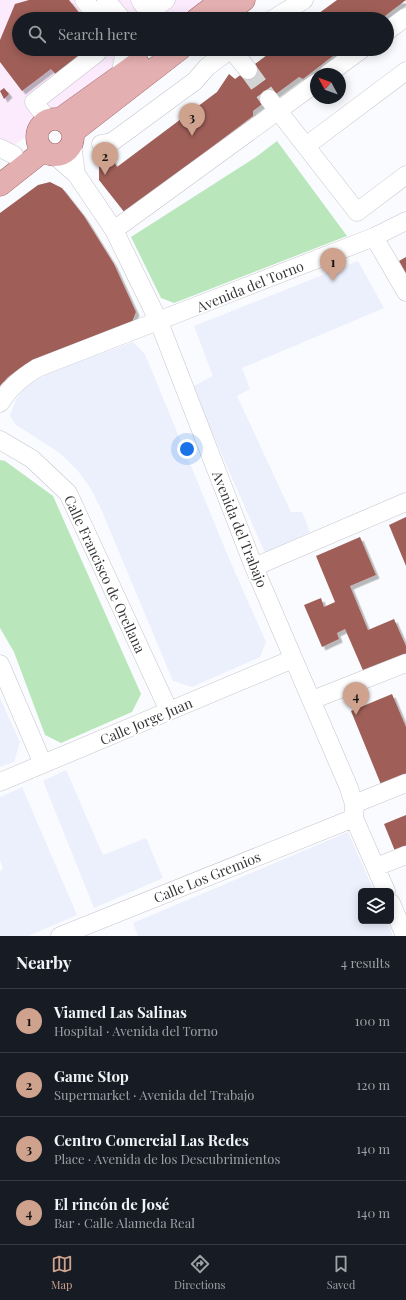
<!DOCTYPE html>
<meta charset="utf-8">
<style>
body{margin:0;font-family:"Playfair Display",serif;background:#242831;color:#f1f3f6}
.controls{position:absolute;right:12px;bottom:12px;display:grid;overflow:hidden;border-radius:6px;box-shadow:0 2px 10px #0003}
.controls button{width:36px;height:36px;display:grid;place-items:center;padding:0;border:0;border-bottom:1px solid #363941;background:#171b24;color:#f1f3f6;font:20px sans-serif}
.compass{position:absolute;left:310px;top:68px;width:36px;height:36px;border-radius:50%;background:#171b24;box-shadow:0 2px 10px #0003;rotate:311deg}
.you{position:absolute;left:187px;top:449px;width:14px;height:14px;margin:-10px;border:3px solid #fff;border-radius:50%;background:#1a73e8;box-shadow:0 0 0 6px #1a73e833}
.badge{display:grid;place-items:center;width:26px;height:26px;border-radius:50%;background:#cfa28e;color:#111;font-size:13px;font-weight:700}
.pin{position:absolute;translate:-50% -33px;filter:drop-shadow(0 1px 2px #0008)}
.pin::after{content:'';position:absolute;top:21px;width:14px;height:12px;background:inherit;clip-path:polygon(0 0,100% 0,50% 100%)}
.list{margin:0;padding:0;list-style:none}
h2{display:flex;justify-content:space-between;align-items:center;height:52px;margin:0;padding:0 16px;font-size:17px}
h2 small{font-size:13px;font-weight:400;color:#9ea1a6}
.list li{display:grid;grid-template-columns:26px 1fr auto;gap:12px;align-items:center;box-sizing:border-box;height:64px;padding:0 16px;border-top:1px solid #363941}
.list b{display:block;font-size:15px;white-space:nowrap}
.list p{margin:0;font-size:13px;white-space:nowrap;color:#9ea1a6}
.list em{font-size:13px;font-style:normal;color:#9ea1a6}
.icon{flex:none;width:22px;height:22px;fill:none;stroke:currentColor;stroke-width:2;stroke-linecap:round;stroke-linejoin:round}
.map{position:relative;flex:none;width:406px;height:936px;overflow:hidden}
.search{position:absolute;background:#171b24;box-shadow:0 2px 10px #0003;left:12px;right:12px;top:12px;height:44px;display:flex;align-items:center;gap:10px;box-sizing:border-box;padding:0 14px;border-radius:22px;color:#9ea1a6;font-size:15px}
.sheet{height:308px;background:#171b24}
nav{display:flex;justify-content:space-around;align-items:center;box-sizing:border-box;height:56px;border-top:1px solid #363941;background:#171b24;font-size:11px;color:#9ea1a6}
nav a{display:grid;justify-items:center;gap:2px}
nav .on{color:#cfa28e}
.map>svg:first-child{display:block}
.commercial{fill:#fbebfd}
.built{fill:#ecf0fd}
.green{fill:#bae6bc}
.building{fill:#9f5f58;filter:url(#shadow)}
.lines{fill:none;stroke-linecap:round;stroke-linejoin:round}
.minor-tunnel{stroke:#d3d4d6;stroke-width:18;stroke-dasharray:18 9;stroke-linecap:butt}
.minor-casing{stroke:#c4c5cb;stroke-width:19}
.major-casing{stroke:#9b6264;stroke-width:23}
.minor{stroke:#fff;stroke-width:18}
.major{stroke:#e4afb0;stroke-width:22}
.labels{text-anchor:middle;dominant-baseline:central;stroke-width:4;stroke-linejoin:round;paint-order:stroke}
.street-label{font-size:14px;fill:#363638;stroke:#fff}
</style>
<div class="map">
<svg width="406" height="936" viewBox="0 0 406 936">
<defs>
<filter id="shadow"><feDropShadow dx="3.5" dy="3.5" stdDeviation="0" flood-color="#0004"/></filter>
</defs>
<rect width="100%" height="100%" fill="#fafbfe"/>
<path class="commercial" d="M0 0H206L181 19H19V49H141L0 156Z"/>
<path class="built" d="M358 261 384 308 242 368 250 389 237 396 291 512H302L310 532 265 553 192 387 213 376 194 326Z
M133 342 145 354 230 561 266 642 260 657 192 687 173 681 101 509 91 489 78 471 60 453 16 425 10 416 16 399 24 389 34 381 51 372Z
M0 698 20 742 14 762 0 767Z
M66 770 103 855 146 838 163 878 94 908 43 781Z
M22 787 77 915 28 936H0V871L3 869 0 860V797Z
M348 832 374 891H361V921H387L393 936H138L133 923Z"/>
<path class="green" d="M277 141 347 236 174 303 161 298 131 237 256 157Z
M0 460 5 461 53 496 141 694 132 712 61 743 45 735 14 652 0 628Z"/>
<path class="building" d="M29 0H69L84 19H19V49H92L57 76 51 69 22 91 0 62V40L15 4Z
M337 0H406L381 19H311Z
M266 49H342L303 79 299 77 253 111V116L125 213 99 180V164L110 156 117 167 217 92 229 74 235 79 267 55Z
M4 88 9 94 4 99 0 91Z
M50 182 62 188 84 216 114 264 136 312 132 322 27 364 8 377 0 386V213L38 185Z
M406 257V274L399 261Z
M406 517V566L389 525Z
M360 537 376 575 350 586 368 630 394 619 406 646V657L365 675 345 629 337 633 339 639 322 647 304 605 321 598 324 607 335 602 316 556Z
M392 694 406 727V777L382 787 351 711Z
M406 815V847L395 851 384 824Z"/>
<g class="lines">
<path class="minor-tunnel" d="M248 70 269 99"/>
<defs>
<path id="minor" d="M84 0 100 19
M106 0 122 19
M140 0 144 6 153 9 166 0
M273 19 304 0
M387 31 406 17
M231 49 248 70
M328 74 362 49
M120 76 124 56 122 49
M269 99 357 212 406 175
M48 120 34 102 97 53
M72 144 76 174
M101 144 112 142 195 81 207 67 231 49
M306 146 406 71
M0 148 14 155
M54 155 76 174 114 230 159 322 254 567 349 788 354 804V818L386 891
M114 230 316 83
M374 237 406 292
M0 403C10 387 21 378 37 368L374 237 406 221
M0 440 32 459 68 493 169 711
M254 567 406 502
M0 664 43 764
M312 700 406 663
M0 782 293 659
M354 804 406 783
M376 867 406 855
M391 903 405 936
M60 936 354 818"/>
<path id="major" d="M197 19 222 0
M219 19 244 0
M37 137a18 18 0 1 1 36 0a18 18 0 1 1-36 0Z
M60 119 138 63
M73 132 180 49
M0 185 43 151"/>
</defs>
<use href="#minor" class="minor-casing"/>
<use href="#major" class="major-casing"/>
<use href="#minor" class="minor"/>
<use href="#major" class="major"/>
</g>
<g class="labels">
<g class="street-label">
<text transform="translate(250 286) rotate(-22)">Avenida del Torno</text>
<text transform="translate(240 529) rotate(68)">Avenida del Trabajo</text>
<text transform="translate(105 574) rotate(65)">Calle Francisco de Orellana</text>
<text transform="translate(146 721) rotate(-23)">Calle Jorge Juan</text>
<text transform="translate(207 877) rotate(-22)">Calle Los Gremios</text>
</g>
</g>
</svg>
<div class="controls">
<button><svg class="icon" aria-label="layers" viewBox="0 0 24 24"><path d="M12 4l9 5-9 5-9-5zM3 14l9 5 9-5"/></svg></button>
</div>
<svg class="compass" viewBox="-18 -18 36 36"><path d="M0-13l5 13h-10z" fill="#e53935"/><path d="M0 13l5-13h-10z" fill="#9ea1a6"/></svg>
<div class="you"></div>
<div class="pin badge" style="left:333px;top:281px">1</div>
<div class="pin badge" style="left:105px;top:175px">2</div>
<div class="pin badge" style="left:192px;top:136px">3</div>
<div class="pin badge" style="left:356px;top:715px">4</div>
<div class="search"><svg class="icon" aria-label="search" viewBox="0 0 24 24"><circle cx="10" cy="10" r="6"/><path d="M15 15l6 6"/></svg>Search here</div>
</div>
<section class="sheet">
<h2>Nearby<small>4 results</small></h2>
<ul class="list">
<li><span class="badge">1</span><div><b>Viamed Las Salinas</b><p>Hospital · Avenida del Torno</p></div><em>100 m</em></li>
<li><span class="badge">2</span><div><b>Game Stop</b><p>Supermarket · Avenida del Trabajo</p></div><em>120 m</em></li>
<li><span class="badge">3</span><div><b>Centro Comercial Las Redes</b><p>Place · Avenida de los Descubrimientos</p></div><em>140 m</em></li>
<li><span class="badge">4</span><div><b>El rincón de José</b><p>Bar · Calle Alameda Real</p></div><em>140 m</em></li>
</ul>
</section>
<nav>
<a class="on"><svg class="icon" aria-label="map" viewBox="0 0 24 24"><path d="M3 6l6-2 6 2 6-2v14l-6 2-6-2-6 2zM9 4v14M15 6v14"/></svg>Map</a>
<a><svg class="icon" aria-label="directions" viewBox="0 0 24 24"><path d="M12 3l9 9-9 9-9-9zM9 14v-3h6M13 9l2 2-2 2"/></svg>Directions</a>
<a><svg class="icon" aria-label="saved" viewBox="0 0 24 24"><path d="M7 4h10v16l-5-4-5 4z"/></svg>Saved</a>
</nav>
